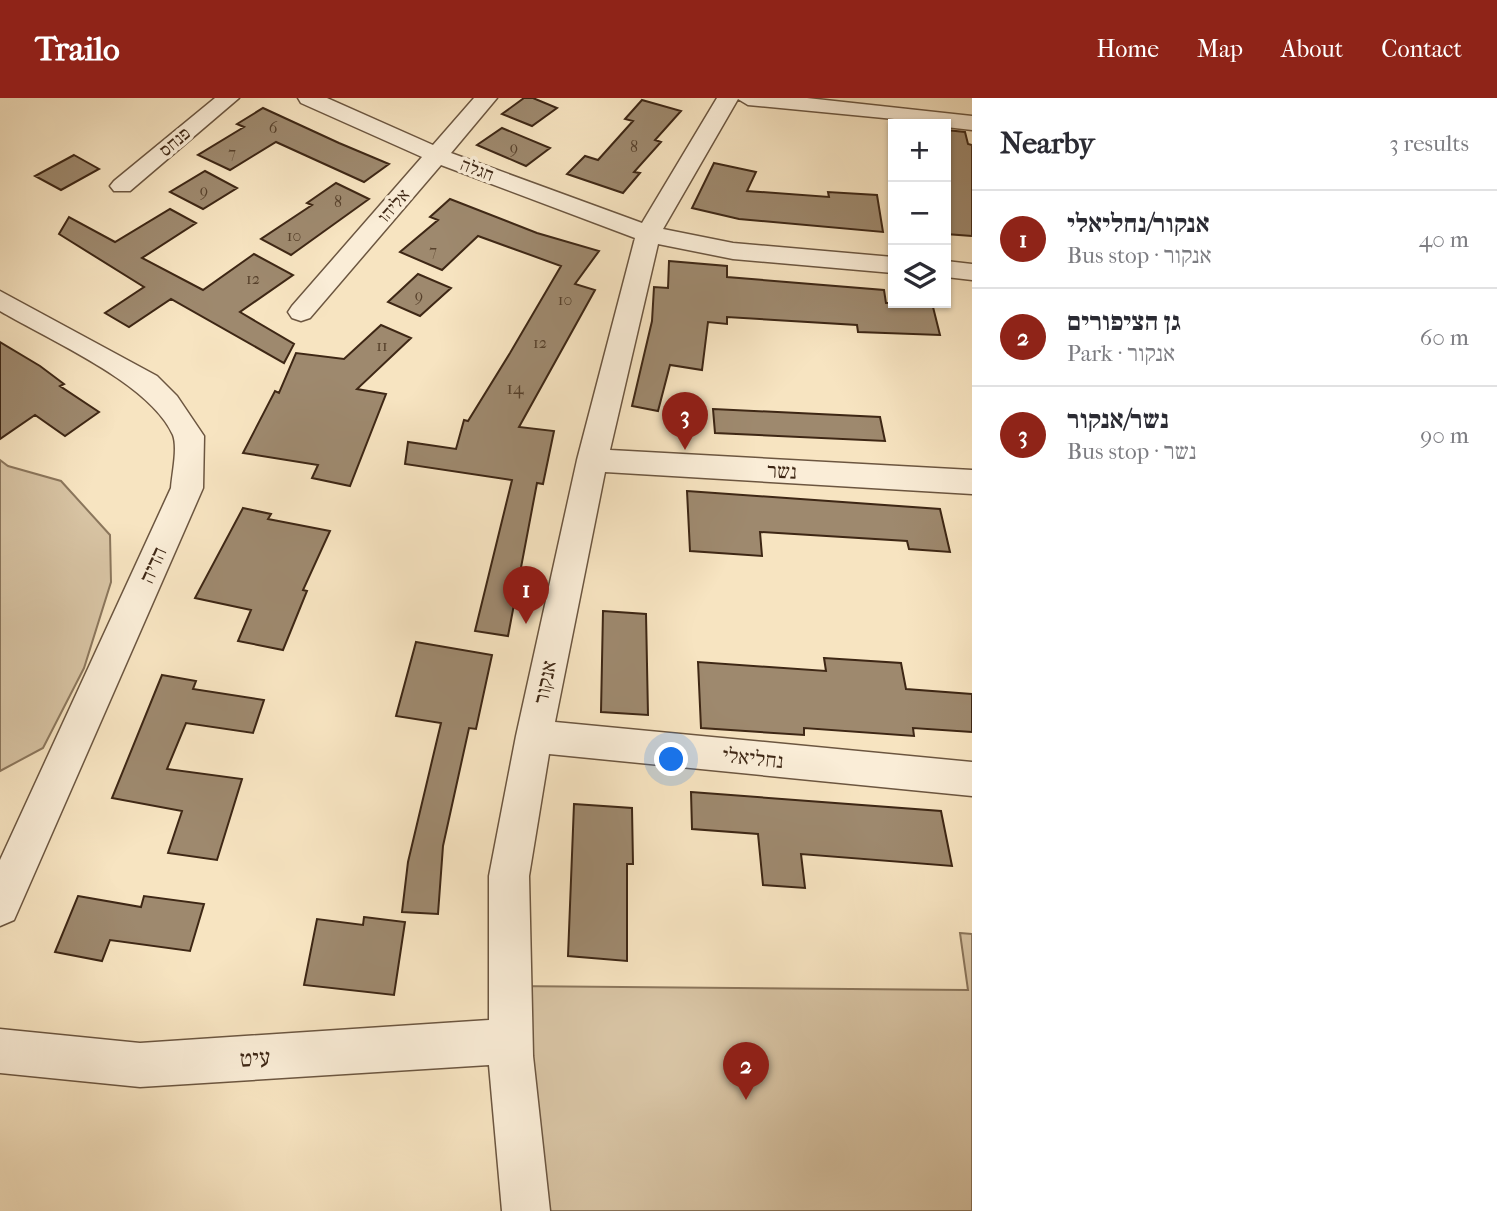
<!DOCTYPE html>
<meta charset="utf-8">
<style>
body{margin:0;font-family:"IM FELL French Canon","Frank Ruhl Libre",serif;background:#f2f2f3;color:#2b2b33}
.controls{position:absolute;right:21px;top:21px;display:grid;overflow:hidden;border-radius:0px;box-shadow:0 2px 5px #0004}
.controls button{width:63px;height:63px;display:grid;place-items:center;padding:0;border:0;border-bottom:2px solid #e1e1e2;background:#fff;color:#2b2b33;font:35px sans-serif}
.you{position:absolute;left:672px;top:662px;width:24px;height:24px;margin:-18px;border:5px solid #fff;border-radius:50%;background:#1a73e8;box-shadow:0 0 0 10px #1a73e833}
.badge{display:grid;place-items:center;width:46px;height:46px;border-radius:50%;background:#8f2418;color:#fff;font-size:23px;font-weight:700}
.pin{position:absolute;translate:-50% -58px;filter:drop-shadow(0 2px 4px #0008)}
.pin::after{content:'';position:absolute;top:37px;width:24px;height:21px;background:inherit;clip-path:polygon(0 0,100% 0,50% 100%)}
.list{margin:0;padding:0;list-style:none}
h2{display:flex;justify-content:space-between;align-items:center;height:91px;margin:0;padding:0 28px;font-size:30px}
h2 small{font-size:23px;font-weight:400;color:#7c7c81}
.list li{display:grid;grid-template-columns:46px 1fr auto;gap:21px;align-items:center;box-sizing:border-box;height:98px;padding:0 28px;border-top:2px solid #e1e1e2}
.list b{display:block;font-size:26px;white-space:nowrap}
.list p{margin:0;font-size:23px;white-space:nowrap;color:#7c7c81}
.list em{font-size:23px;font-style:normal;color:#7c7c81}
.icon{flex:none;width:38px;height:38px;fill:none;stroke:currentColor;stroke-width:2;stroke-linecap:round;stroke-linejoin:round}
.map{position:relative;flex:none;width:972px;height:1113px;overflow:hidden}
header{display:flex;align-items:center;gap:42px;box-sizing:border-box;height:98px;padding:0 35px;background:#8f2418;color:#fff}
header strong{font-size:33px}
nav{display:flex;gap:38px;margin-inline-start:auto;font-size:24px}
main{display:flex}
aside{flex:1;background:#fff}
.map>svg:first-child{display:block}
.green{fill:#d8c4a4;stroke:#8b765c;stroke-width:2}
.building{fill:#9e896e;stroke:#3e2715;stroke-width:2}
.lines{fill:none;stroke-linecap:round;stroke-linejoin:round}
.street-casing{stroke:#6c5640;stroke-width:3}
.street{fill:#faedd7;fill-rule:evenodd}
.labels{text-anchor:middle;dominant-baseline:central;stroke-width:7;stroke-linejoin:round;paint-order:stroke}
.far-number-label{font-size:16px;fill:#56402b}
.far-street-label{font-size:18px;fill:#3e2715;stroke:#faedd7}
.number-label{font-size:18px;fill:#56402b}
.street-label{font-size:21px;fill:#3e2715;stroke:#faedd7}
.near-street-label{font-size:24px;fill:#3e2715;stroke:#faedd7}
</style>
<header>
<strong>Trailo</strong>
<nav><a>Home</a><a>Map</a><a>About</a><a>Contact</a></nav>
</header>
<main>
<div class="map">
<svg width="972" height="1113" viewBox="0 0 972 1113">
<rect width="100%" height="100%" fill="#f7e4c1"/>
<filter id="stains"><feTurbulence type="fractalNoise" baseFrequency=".00286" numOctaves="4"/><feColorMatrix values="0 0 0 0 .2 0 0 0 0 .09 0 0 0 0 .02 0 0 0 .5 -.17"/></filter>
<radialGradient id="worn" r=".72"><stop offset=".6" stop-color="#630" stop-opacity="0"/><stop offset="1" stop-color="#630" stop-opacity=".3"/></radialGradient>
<path class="green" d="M0 362 8 368 61 383 110 437 111 484 84 570 43 650 0 673Z
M960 835 972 836V1113H529L510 888 968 892Z"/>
<path class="building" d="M524 0H533L557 10 532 28 502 16Z
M642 2 681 13 655 42 661 44 634 74 640 75 623 95 567 76 585 58 598 62 633 23 625 21Z
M263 10 339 45 389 66 364 84 276 44 230 72 198 57 244 29 237 26Z
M502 30 550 50 526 68 477 47Z
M946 32 965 34 968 46 972 47V138L946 136Z
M74 57 99 71 61 92 35 78Z
M714 65 756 74 747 93 829 99 828 94 877 97 883 134 739 121 692 110Z
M205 73 237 90 203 111 170 94Z
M336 85 369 101 291 157 261 141 312 107 307 105Z
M450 101 537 135 599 153 575 186 595 192 519 329 554 333 543 386 537 385 508 538 475 533 512 382 405 366 408 344 456 351 464 322 468 323 510 255 561 168 478 138 442 172 400 154 438 122 430 119Z
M170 111 196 125 142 160 203 192 254 156 293 177 240 214 294 246 284 265 171 201 129 229 105 215 144 189 59 136 69 119 115 144Z
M669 163 727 168V179L884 192 886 205H932L940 237 858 234 857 227 727 219V226L708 224 702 272 670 267 658 313 632 308 652 223 654 189 668 190Z
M418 176 451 190 420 218 388 204Z
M381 227 411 240 357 291 386 296 350 388 312 380 318 367 243 355 275 293 279 295 296 255 344 261Z
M0 244 40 268 64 286 60 288 99 314 65 338 35 317 0 341Z
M713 311 880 319 885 343 715 335Z
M687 393 940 411 950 454 909 451 907 443 760 434 762 458 690 453Z
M243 410 271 416 268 421 330 433 303 492 307 493 283 552 238 543 251 512 195 500Z
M603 513 646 516 648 617 601 614Z
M416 544 492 557 476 631 469 630 443 748 438 816 402 814 408 764 441 625 396 618Z
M824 560 901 565 906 591 972 596V634L913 630 914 638 804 630V637L701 630 698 564 826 573Z
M162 577 196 583 193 591 264 602 253 635 186 625 167 671 242 681 217 762 168 755 182 713 112 700Z
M691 694 941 713 952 768 801 756 805 790 763 787 758 736 692 731Z
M574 706 632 710 633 766H627V863L568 858Z
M78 798 141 809 144 798 204 806 190 853 110 842 102 863 55 854Z
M364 819 405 824 394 897 304 887 317 821 363 827Z"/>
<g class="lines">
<defs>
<path id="street" d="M215 0H239L130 93H114L110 88 114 83Z
M298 0H327L433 47 474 0H497L451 55 642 125 717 0H807L972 18V32L946 29V26L748 7 738 1 663 131 733 145 893 159V175L733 161 658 146 610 352 972 372V396L605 374 555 624 972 664V698L549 656 529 778 533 958 550 1113H502L489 967 140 989 0 975V931L140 945 489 922V778L516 638 577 362 635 140 441 67 310 220 301 223 292 220 288 214 292 208 422 59 301 5Z
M946 163 972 166V182L946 179Z
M0 193 157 278 177 298 204 338 203 390 14 822 0 828V762L171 390C172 376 178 350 173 337 150 285 49 242 0 213Z"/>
</defs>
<use href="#street" class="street-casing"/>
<use href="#street" class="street"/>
</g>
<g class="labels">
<g class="far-number-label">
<text x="273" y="29">6</text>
<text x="634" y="48">8</text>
<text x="514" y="49">9</text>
<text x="232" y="54">7</text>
<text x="204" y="92">9</text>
<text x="338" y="103">8</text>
<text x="294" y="137">10</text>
<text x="433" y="152">7</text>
<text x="253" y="180">12</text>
<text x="419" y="197">9</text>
<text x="565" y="201">10</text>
<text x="540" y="244">12</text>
<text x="382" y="247">11</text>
</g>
<g class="far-street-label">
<text transform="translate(175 44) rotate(-40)">פנחס</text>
<text transform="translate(477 72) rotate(21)">חגלה</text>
<text transform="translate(394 108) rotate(-49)">אליהו</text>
</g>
<g class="number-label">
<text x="515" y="290">14</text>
</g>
<g class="street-label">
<text transform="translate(782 373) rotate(3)">נשר</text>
<text transform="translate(153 467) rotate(-66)">הדיה</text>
<text transform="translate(545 584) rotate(-78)">אנקור</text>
<text transform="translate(753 660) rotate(6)">נחליאלי</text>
</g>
<g class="near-street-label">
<text transform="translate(255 960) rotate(-4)">עיט</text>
</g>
</g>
<rect width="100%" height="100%" filter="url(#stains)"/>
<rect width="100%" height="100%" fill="url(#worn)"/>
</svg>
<div class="controls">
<button>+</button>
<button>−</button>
<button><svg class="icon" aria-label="layers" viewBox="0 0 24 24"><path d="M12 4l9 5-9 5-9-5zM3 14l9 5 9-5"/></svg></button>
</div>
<div class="you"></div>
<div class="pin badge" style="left:526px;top:526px">1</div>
<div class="pin badge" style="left:746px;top:1002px">2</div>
<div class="pin badge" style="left:685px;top:352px">3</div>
</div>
<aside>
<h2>Nearby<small>3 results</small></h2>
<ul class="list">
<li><span class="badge">1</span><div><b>אנקור/נחליאלי</b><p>Bus stop · אנקור</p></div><em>40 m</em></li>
<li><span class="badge">2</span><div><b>גן הציפורים</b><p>Park · אנקור</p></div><em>60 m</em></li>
<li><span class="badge">3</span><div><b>נשר/אנקור</b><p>Bus stop · נשר</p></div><em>90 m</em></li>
</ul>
</aside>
</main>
